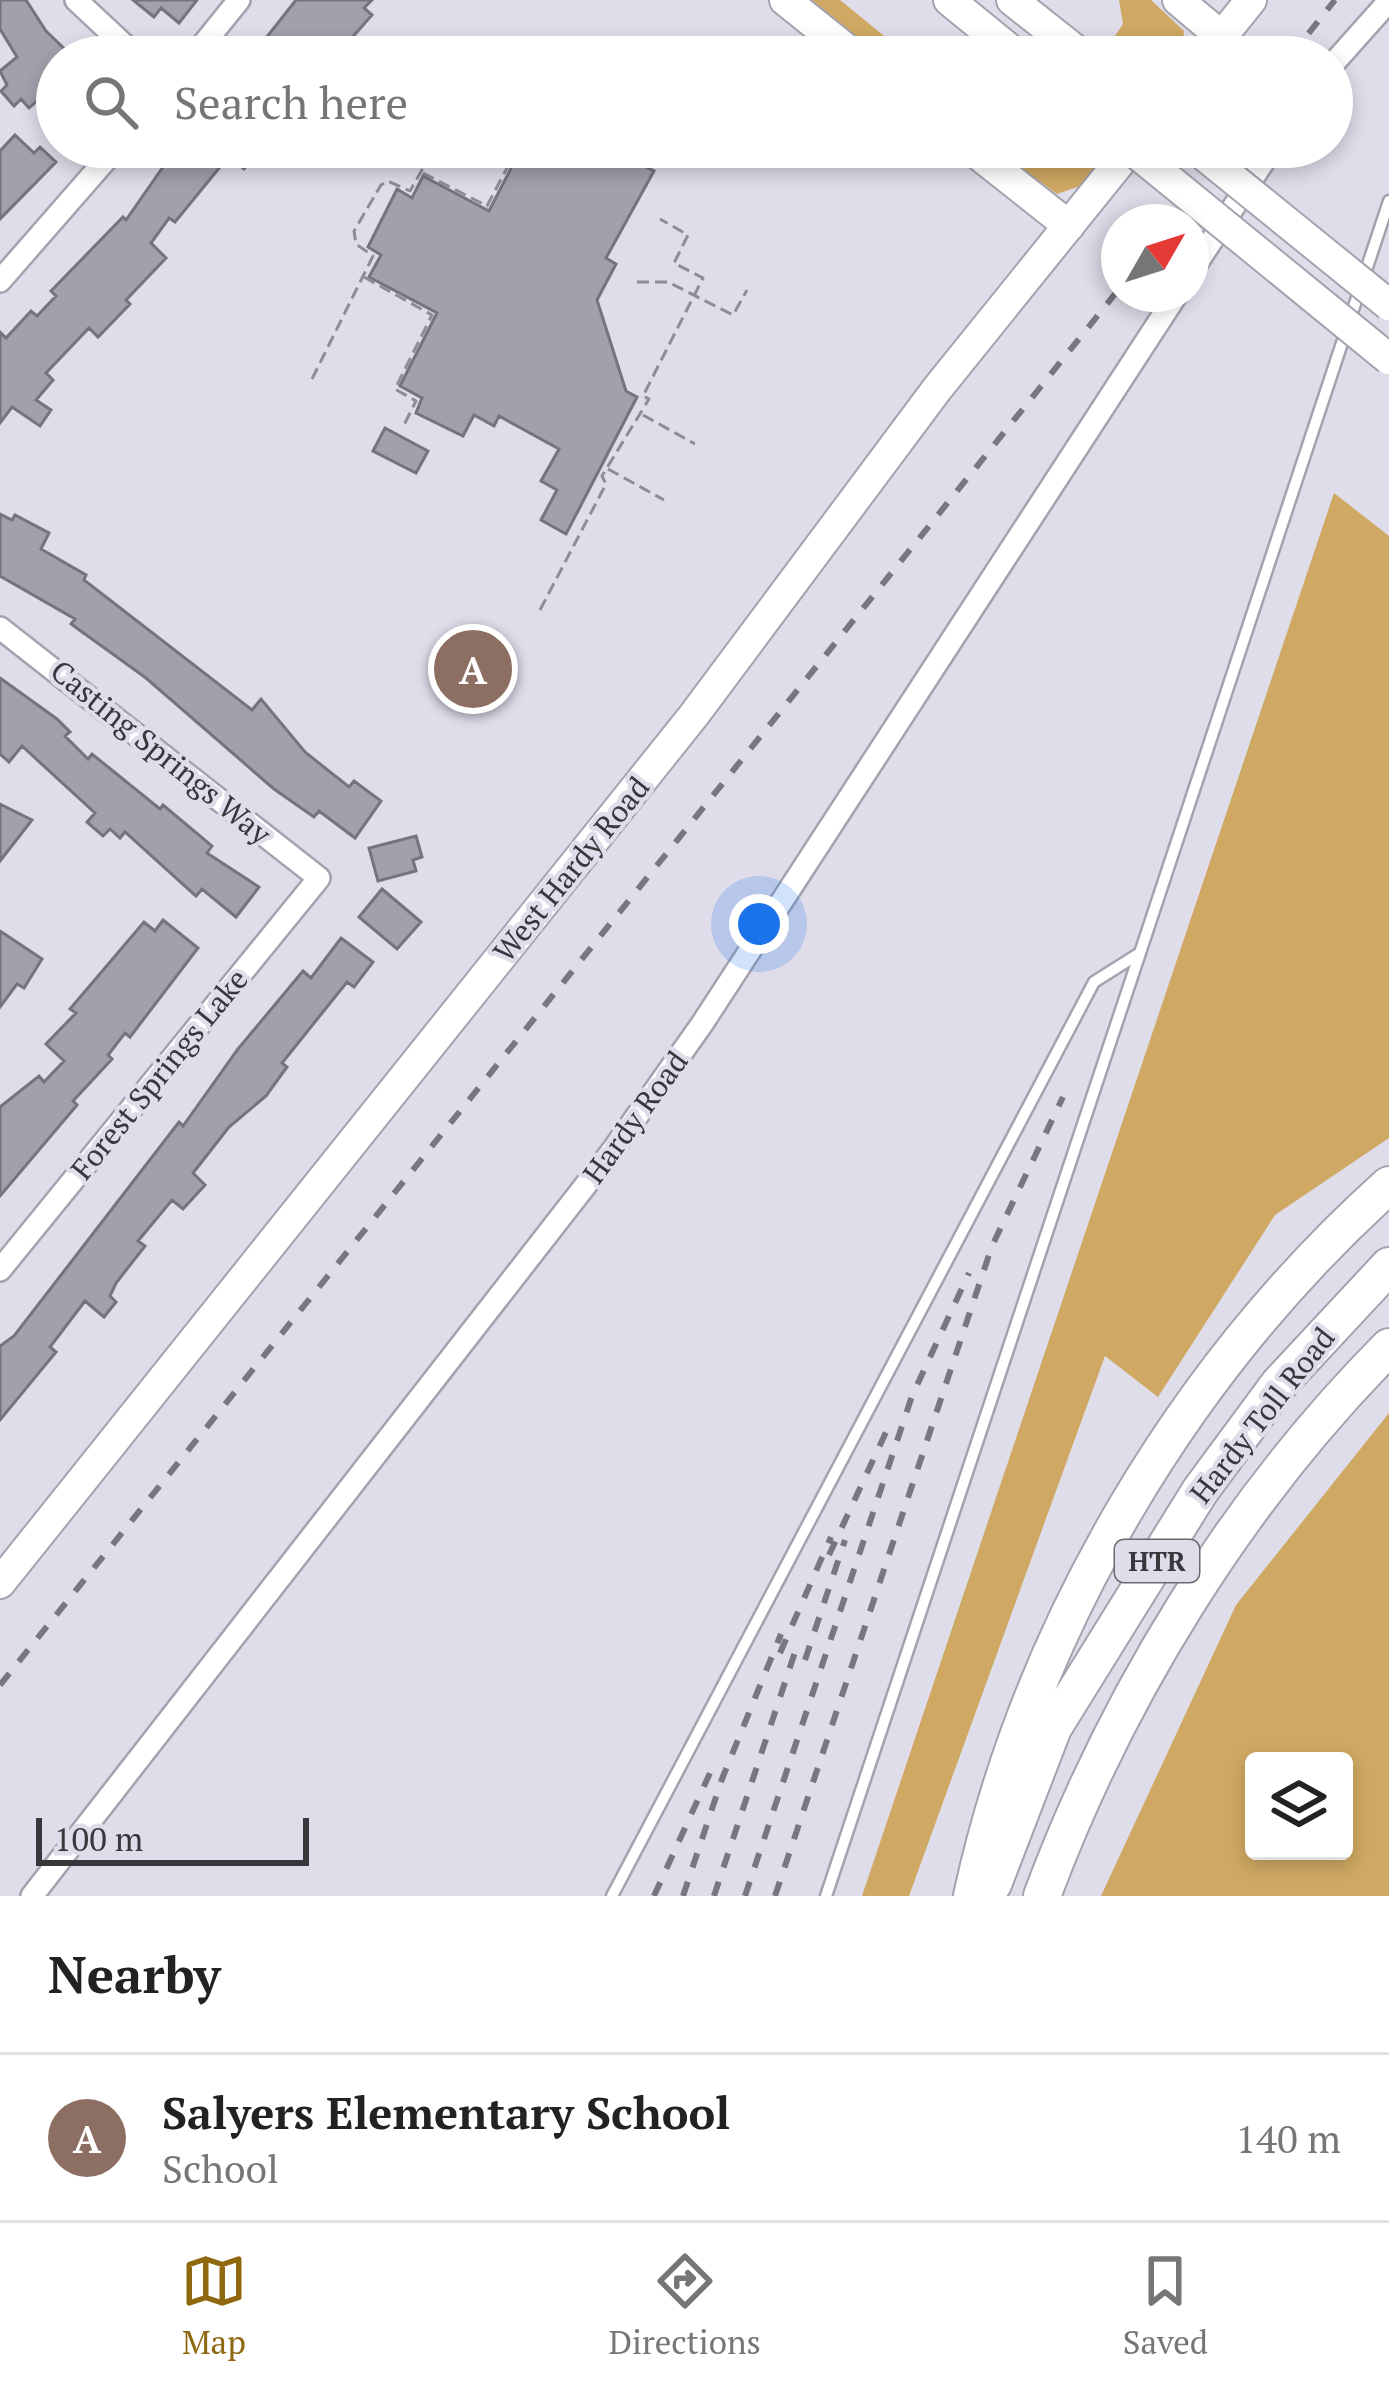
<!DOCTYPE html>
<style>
body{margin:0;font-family:"PT Serif",serif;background:#f6f6f6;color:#222}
.controls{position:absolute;right:36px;bottom:36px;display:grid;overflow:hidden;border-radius:12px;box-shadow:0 6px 18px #0003}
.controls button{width:108px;height:108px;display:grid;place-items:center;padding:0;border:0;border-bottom:3px solid #e0e0e0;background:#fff;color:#222;font:60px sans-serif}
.compass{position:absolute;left:1101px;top:204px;width:108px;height:108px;border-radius:50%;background:#fff;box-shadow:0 6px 18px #0003;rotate:51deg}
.scale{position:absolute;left:36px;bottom:30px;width:273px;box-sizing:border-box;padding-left:12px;border:6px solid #38373c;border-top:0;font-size:33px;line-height:42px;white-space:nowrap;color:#38373c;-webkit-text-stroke:9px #dfddea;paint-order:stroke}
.you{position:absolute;left:759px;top:924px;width:42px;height:42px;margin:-30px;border:9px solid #fff;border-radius:50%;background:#1a73e8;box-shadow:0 0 0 18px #1a73e833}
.badge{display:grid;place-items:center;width:78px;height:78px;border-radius:50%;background:#90680f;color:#fff;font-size:39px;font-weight:700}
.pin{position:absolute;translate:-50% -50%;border:6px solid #fff;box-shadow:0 3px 12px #0006}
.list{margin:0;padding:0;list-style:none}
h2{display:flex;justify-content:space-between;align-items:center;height:156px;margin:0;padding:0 48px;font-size:51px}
h2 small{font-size:39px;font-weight:400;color:#767676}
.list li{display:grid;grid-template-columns:78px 1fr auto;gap:36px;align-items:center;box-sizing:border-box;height:168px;padding:0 48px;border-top:3px solid #e0e0e0}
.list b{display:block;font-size:45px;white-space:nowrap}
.list p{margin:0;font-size:39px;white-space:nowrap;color:#767676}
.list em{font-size:39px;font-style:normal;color:#767676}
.icon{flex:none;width:66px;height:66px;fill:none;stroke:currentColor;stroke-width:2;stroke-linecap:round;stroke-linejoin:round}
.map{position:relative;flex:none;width:1389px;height:1896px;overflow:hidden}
.search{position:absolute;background:#fff;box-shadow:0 6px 18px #0003;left:36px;right:36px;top:36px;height:132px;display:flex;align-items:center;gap:30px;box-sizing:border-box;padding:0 42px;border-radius:66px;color:#767676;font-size:45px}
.sheet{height:324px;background:#fff}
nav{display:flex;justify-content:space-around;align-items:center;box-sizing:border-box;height:168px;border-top:3px solid #e0e0e0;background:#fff;font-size:33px;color:#767676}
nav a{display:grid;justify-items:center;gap:6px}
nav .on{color:#90680f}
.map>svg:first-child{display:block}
.green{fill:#cfa963;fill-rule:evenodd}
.building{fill:#a2a0ac;stroke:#75737f;stroke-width:3}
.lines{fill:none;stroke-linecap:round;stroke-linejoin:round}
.service-casing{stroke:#a4a2ae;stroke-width:15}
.minor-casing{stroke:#a4a2ae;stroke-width:26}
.secondary-casing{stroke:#a4a2ae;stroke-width:34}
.motorway-casing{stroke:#a4a2ae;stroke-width:40}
.path{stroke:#8e8c96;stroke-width:3;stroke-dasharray:12 6;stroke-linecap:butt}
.service{stroke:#fff;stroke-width:10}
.minor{stroke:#fff;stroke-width:21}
.secondary{stroke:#fff;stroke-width:30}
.motorway{stroke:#fff;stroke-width:36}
.rail{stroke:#78777f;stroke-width:6;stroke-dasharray:15 15;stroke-linecap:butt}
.secondary-bridge-casing{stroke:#a4a2ae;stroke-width:34;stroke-linecap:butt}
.secondary-bridge{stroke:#fff;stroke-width:30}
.labels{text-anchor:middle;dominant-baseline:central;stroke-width:9;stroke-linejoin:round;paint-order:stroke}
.shield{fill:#dfddea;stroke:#6a6970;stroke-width:3}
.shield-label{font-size:27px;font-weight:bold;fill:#38373c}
.street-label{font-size:30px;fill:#38373c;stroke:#dfddea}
</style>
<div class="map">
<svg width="1389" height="1896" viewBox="0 0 1389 1896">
<rect width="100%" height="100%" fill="#dfddea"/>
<path class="green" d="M809 0H840L910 57H880Z
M1119 0H1151L1184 31 1181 57H1101L1123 24Z
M993 147H1114L1083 185 1057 194Z
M1334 493 1389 536V1138L1275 1215 1158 1397 1105 1356 909 1896H862Z
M1389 1413V1896H1101L1236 1605ZM1254 1761H1344V1851H1254Z"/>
<path class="building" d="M0 0H26L46 31 73 57H57V83L29 108 21 99 14 106 1 91 7 85 0 71 17 57 0 29Z
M133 0H197L179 23 161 8 154 17Z
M296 0H372L364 8 372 15 335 57H251Z
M15 135 34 153 40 147 56 162 0 219V151Z
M177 147H248L257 154 244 169 229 156 175 222 169 218 151 243 166 258 126 300 130 304 98 337 89 328 46 373 53 380 36 400 51 410 40 426 12 407 0 423V332L6 338 31 311 37 316 56 296 51 291 123 217 126 220Z
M522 147H649L640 164 654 171 606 258 616 264 597 300 626 391 637 397 566 534 541 520 557 490 541 481 559 449 499 416 494 426 474 415 463 436 416 413 422 398 400 386 437 313 369 277 381 255 368 247 397 189 412 198 423 176 489 211Z
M385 428 428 451 416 473 373 451Z
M0 514 12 520 15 515 49 533 41 549 86 575 84 580 252 710 261 699 305 752 349 787 354 781 381 801 355 838 319 811 314 817 274 789 146 678 71 624 75 619 0 576Z
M0 678 57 719 70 732 65 736 88 759 92 754 160 809 163 805 212 846 207 853 259 887 236 917 202 889 196 896 125 832 120 838 110 829 103 836 87 822 95 813 22 746 9 762 0 754Z
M0 804 32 820 0 861Z
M416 836 422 857 413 860 416 871 378 881 369 848Z
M382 889 421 922 397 949 359 917Z
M163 920 198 948 130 1037 125 1033 108 1055 112 1059 73 1101 77 1105 0 1196V1107L39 1076 44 1082 64 1061 46 1044 76 1013 70 1009 144 922 155 931Z
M0 931 42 959 24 988 17 984 0 1007Z
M341 938 373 962 354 987 347 982 282 1063 287 1067 266 1096 229 1127 193 1173 205 1185 183 1209 172 1200 138 1241 145 1246 116 1283 110 1296 116 1302 104 1317 85 1301 50 1347 56 1352 0 1420V1346L14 1336 179 1122 183 1126 238 1049 303 971 311 978Z"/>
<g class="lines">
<defs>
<path id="service" d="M612 1896 1094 982 1140 953 1389 201
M826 1896 1140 953"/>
<path id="minor" d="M76 0 137 57
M193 57 239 0
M1332 65 1389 1
M1191 272 1273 147
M0 281 117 147
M0 628 319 878 0 1270
M32 1896 613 1150 702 1024 1177 294"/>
<path id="secondary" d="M785 0 856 57
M949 0 1019 57
M1012 0 1084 57
M1178 0 1222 37
M1205 57 1251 0
M969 147 1069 226
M0 1583 694 715 937 389 1132 147"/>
<path id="motorway" d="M993 1884 1053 1728 1200 1491 1279 1384 1389 1266
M972 1896C1031 1626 1184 1369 1389 1185
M1042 1896C1117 1695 1237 1500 1389 1347"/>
</defs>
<use href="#service" class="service-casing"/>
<use href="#minor" class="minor-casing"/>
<use href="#secondary" class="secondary-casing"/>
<use href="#motorway" class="motorway-casing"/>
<path class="path" d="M423 173 487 206 518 147
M364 277 432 315 395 389 416 401 403 427
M637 282H668L733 315 747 290
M312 379 373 256 356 244 354 231 381 185 388 181 410 191 435 147
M643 415 695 444
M608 469 664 500
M540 610 606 484 602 476 649 399 643 396 703 278 674 263 688 235 660 219"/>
<use href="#service" class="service"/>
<use href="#minor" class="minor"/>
<use href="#secondary" class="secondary"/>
<use href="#motorway" class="motorway"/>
<path class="rail" d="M1290 57 1335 0
M1173 222 1233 147
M829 1555 887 1430
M780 1653 831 1537
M805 1660 845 1540
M0 1685 1119 289
M654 1896 715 1762
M683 1896 722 1779 781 1634
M714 1896 799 1640
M745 1896 912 1396 969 1273
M775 1896 992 1246 1063 1097"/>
<defs>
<path id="secondary-bridge" d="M1129 147 1389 359
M1194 147 1389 305"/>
</defs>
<use href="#secondary-bridge" class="secondary-bridge-casing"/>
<use href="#secondary-bridge" class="secondary-bridge"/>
</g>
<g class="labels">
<rect class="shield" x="1115" y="1540" width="84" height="42" rx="9"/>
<g class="shield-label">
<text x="1157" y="1561">HTR</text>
</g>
<g class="street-label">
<text transform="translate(161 752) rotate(39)">Casting Springs Way</text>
<text transform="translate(571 869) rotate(-51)">West Hardy Road</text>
<text transform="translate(159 1074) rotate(-51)">Forest Springs Lake</text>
<text transform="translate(635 1117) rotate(-54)">Hardy Road</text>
<text transform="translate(1262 1415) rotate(-52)">Hardy Toll Road</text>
</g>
</g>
</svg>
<div class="controls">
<button><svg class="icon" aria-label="layers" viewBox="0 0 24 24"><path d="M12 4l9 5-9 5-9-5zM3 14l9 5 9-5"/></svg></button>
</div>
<svg class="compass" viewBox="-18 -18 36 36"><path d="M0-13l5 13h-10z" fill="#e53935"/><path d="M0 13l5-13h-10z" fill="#767676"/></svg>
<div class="scale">100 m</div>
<div class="you"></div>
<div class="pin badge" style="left:473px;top:669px;background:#8d6e63">A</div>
<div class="search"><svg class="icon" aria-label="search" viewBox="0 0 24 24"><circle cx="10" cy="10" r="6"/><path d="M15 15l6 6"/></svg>Search here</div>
</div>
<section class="sheet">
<h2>Nearby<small></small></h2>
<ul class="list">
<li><span class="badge" style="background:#8d6e63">A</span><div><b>Salyers Elementary School</b><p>School</p></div><em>140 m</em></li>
</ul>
</section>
<nav>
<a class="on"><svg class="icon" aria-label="map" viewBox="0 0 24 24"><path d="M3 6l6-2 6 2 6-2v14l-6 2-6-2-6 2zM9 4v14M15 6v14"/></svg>Map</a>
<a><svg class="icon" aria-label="directions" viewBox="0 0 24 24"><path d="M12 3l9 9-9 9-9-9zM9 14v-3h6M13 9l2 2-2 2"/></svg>Directions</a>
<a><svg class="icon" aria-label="saved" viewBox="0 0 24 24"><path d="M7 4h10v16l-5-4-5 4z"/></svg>Saved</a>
</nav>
